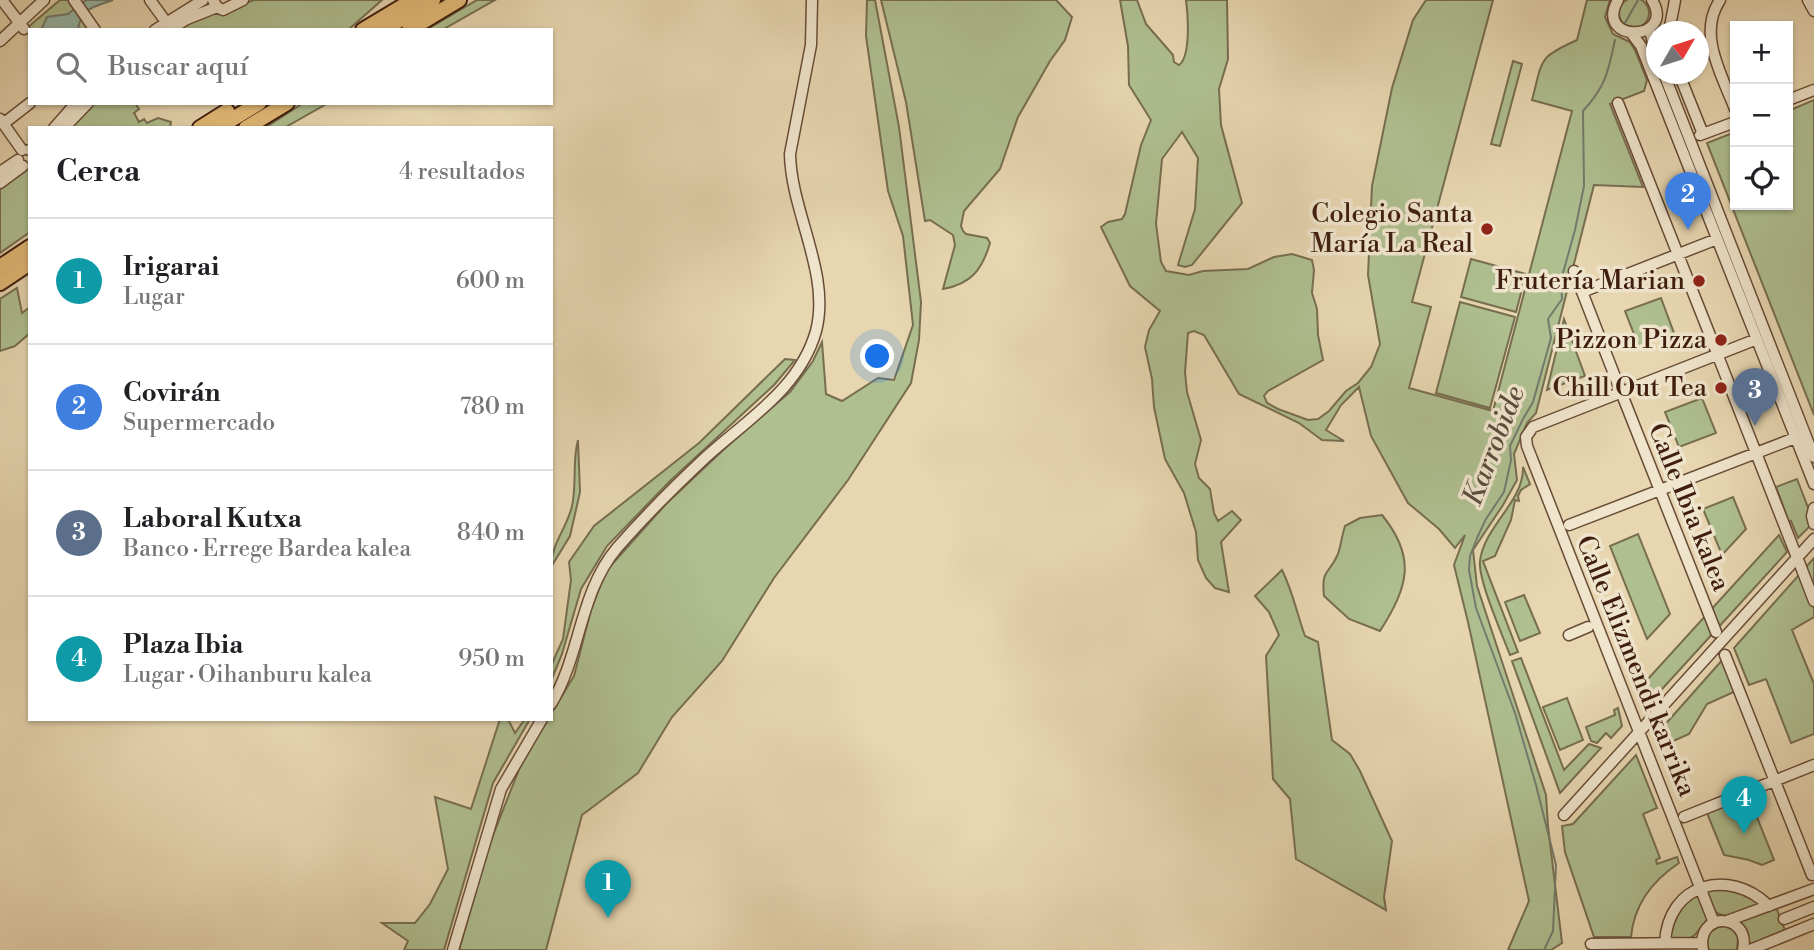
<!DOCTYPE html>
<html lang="es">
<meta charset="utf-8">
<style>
body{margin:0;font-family:"Libre Bodoni",serif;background:#f2f2f2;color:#202124}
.controls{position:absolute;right:21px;top:21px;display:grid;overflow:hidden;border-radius:0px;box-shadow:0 2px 5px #0004}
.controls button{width:63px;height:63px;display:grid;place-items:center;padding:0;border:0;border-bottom:2px solid #e0e0e0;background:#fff;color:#202124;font:35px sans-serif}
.compass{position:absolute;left:1646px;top:21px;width:63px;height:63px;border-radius:50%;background:#fff;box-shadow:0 2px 5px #0004;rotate:51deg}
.you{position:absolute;left:878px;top:357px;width:24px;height:24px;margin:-18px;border:5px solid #fff;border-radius:50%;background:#1a73e8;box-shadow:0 0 0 10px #1a73e833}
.badge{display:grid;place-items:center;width:46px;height:46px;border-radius:50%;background:#8f2418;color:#fff;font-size:23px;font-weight:700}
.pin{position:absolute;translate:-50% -58px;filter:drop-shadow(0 2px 4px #0008)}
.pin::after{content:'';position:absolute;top:37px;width:24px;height:21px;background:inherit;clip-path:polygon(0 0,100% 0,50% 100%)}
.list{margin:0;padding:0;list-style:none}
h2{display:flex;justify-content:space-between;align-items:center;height:91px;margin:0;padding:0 28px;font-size:30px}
h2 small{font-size:23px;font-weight:400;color:#757577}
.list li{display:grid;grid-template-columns:46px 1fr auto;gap:21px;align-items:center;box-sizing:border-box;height:126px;padding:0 28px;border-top:2px solid #e0e0e0}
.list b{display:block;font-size:26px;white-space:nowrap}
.list p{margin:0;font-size:23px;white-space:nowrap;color:#757577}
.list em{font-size:23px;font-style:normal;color:#757577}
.icon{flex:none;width:38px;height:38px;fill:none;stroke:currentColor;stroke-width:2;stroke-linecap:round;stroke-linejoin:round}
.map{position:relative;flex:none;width:1814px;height:950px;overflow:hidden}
.search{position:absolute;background:#fff;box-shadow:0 2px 5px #0004;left:28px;top:28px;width:525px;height:77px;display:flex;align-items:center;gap:18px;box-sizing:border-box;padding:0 24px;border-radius:0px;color:#757577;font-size:26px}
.panel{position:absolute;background:#fff;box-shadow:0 2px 5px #0004;left:28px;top:126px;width:525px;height:595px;border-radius:0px}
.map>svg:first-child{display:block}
.green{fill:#afbf90;stroke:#776e50;stroke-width:2}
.water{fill:#97b9ab;stroke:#747b6d;stroke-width:2}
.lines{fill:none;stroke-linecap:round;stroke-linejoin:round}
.stream{stroke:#747b6d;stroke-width:2}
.minor-casing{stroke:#694c37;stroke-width:13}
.highway-casing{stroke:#3f1e0f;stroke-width:18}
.minor{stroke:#efe4cc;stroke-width:10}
.highway{stroke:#e4bb78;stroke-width:14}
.poi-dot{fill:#8f2418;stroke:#efe4cc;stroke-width:2.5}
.labels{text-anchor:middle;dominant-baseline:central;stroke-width:7;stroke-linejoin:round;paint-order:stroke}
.poi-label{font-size:26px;fill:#3f1e0f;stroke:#efe4cc;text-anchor:end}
.street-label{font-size:26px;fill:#3f1e0f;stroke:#efe4cc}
.water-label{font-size:28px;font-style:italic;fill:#594c3e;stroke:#efe4cc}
</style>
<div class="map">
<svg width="1814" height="950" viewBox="0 0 1814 950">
<rect width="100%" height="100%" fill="#e7d6b0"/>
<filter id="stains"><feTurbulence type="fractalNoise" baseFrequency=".00286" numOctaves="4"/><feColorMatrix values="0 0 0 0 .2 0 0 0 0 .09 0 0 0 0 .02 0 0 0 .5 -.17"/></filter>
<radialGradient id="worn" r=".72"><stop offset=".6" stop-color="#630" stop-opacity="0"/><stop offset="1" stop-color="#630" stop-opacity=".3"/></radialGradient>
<path class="green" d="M1619 13a15 15 0 1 1 30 0a15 15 0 1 1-30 0Z
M60 0H70L91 30H30V32L27 28Z
M254 0H382L348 30H174L214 11C231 16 239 4 254 0Z
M477 0H495L442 30H426Z
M867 0H875L899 127 921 302 919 340 911 383 848 480 774 578 722 661 672 717 638 773 582 815 546 950H459L488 848 520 767 548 719H551V714L574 676 591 610 606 571 666 504 737 437 790 392 813 361 822 342 826 394 842 401 878 378 894 380 913 325 903 236 888 191 866 36Z
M881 0H1056L1072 17 1065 40 1050 61 1018 117 1000 169 964 211 961 226 963 231 966 234 987 238 990 243C982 270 971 284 943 289L955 245 953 235 930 220 925 221 906 102Z
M1120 0H1137L1146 24 1173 55 1174 62 1179 65C1191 57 1188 14 1186 0H1227L1228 59 1219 89 1221 125 1242 203 1192 265 1185 267 1178 265 1195 209 1198 158 1182 132 1162 159 1156 224 1161 262 1166 271 1189 275 1203 271 1248 269 1274 257 1292 254 1312 260 1314 270 1312 293 1317 309 1318 335 1323 360 1268 391 1264 396 1267 403 1278 409 1308 420 1318 419 1329 411 1346 391 1358 383 1371 367 1380 344 1368 275 1372 186 1392 88 1413 20 1426 0H1493L1412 302 1431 307 1409 388 1493 411 1572 111 1532 100C1543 59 1537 58 1577 40L1587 0H1610L1605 17 1613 34 1630 42 1635 50 1647 80 1644 91 1610 104 1643 187 1594 185 1536 413 1527 423 1514 454 1517 480 1503 505 1473 550 1477 586 1546 795 1548 826 1562 943 1551 950H1508L1529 901 1468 622 1454 565 1465 535 1455 548 1439 529 1408 503 1371 436 1359 387 1341 405 1326 430 1344 441 1322 440 1299 423 1239 394 1204 335 1194 331 1188 333 1185 372 1187 392 1201 440 1195 464 1199 478 1210 489 1214 513 1218 521 1232 511 1241 520 1221 542 1229 592 1215 588 1206 578 1198 560 1196 532 1184 493 1165 459 1154 407 1152 379 1145 347 1149 330 1160 311 1130 286 1101 227 1108 222 1122 219 1125 214 1141 145 1151 120 1129 85 1128 46Z
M1513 61 1522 64 1500 146 1491 144Z
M1814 100V415L1707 143 1735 132V205H1788V111Z
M91 103H135L139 109 134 113 139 122 144 119 147 123 158 118 171 122 170 128H68Z
M303 103H328L284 128H265Z
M30 168V232L0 253V185L22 169Z
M1471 259 1526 274 1516 312 1461 297Z
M17 288 22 313 30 307V333L15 346 0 351V299Z
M1661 298 1674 333 1639 347 1625 311Z
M1460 302 1515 317 1490 408 1436 393Z
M1564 319 1585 376 1547 390Z
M785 359 795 360 774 385 670 481 607 546 581 589 562 654 551 681V666L563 639 571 580 569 562 594 526 699 443Z
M1702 398 1716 433 1679 447 1665 412Z
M578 440 580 492 570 536 551 567C551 544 567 528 572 506 577 484 572 461 578 440Z
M1523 467 1530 484 1521 490 1518 496 1519 501 1515 500 1511 520 1495 556 1483 561 1518 652 1510 655C1502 634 1478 580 1480 561 1484 526 1524 502 1523 467Z
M1797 479 1809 510 1811 525 1798 538 1791 521 1789 522 1776 487Z
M1733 497 1746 529 1722 555 1703 509Z
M1382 515C1417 558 1408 587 1380 631L1349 619 1324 596C1321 568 1329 575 1338 554 1341 545 1342 535 1345 526L1360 518Z
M1638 534 1670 614 1647 639 1610 546Z
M1779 535 1787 552 1643 710 1637 691Z
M1814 558V617L1792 630 1814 684V734L1791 743 1766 679 1749 685 1734 648Z
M1282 570C1293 592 1297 614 1305 636L1318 642 1332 740 1350 754 1360 771 1392 841 1384 897 1386 910 1296 859 1290 799 1273 779 1266 656 1279 635 1269 612 1255 596Z
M1524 595 1540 633 1520 641 1505 602Z
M1521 658 1564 770 1589 744 1601 748 1560 793 1512 661Z
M1724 658 1736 691 1707 704 1689 734 1658 748 1654 737Z
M1567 698 1583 740 1560 750 1543 707Z
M1618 708 1622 726 1611 738 1606 733 1597 743 1591 741 1586 727 1615 715 1614 710Z
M500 719H508L515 733 525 719H530L493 783 444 950H404L408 941 382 923H415L430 904 448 869 435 797 471 809Z
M1636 755 1657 808 1643 814 1660 858 1656 860 1657 864 1677 857 1679 863C1652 881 1634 904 1631 937H1594L1565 852 1562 826 1573 824Z
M1749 797 1774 860 1762 865 1749 860 1724 855 1707 813Z
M1726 886 1763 903C1738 913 1712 930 1707 891Z
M1700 894 1708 919C1690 939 1699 939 1670 939 1673 917 1680 904 1700 894Z
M1776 907 1786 933 1749 946 1747 930 1739 921Z
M1725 926 1733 930 1738 937 1737 950H1709L1707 945 1709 933 1718 927Z"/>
<path class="water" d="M113 0C96 6 80 8 78 30H41L47 17 68 14 86 0Z"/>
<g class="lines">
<path class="stream" d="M1625 23 1638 0
M1544 950 1553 931 1556 865 1536 785 1515 713 1476 608 1469 570 1470 556 1477 538 1486 519 1504 492 1511 460 1510 446 1523 419 1533 402 1551 338 1548 319 1562 299 1561 280 1575 230 1584 186 1583 111C1606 86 1608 72 1615 40"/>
<defs>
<path id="minor" d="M2 0 24 29
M74 0 95 30
M150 0 166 22
M213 0 217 7 223 10 243 0
M1618 0C1593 44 1677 42 1652 0
M1720 0C1697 34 1722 75 1735 109
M1808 0 1814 11
M1649 28 1657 56
M155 30 203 0
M169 30 187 19 217 7
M1669 32 1675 0
M1632 34 1641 46 1814 484
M0 41 44 0
M1664 74 1814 457
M1679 74 1703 134
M1788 100 1814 90
M1618 103 1717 353
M0 119 22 150
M3 124 30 103
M54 128 76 103
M64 128 88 103
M1700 135 1735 122
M29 150H30
M0 172 18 160
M0 183 23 166
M1574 271 1619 387
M1582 292 1717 239
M1718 356 1796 555
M1623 397 1716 632
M1814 508 1812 516 1814 524
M1569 525 1795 438
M1799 562 1814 601
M1569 635 1588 627
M1725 655 1812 875
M551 704C581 655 579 593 617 548 645 516 675 486 706 457 748 419 800 388 816 331 831 274 791 212 790 154L811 45 812 0
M1564 815 1814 539
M1684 817 1814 765
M1784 919 1814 907
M1727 921 1814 889
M1714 923 1527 446 1526 437 1533 427 1757 339
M1665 943C1668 883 1729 867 1769 906
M1591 944 1701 943
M453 950 501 789 542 719
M1703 950C1695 911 1751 912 1743 950
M1750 950 1814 924"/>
<path id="highway" d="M363 30 413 0
M383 30 433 0
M409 30 459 0
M200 128 227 111
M218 128 259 103
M246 128 287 103
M0 267 30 247
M0 283 30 263"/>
</defs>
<use href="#minor" class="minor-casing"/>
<use href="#highway" class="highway-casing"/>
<use href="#minor" class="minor"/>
<use href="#highway" class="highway"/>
</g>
<g class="poi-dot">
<circle cx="1487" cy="229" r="7"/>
<circle cx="1699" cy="281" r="7"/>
<circle cx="1721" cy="340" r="7"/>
<circle cx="1721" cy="388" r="7"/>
</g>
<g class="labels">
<g class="poi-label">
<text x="1473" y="214">Colegio Santa<tspan x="1473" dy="30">María La Real</tspan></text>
<text x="1685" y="281">Frutería Marian</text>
<text x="1707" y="340">Pizzon Pizza</text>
<text x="1707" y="388">Chill Out Tea</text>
</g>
<g class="street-label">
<text transform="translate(1689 507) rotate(68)">Calle Ibia kalea</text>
<text transform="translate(1636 666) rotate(68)">Calle Elizmendi karrika</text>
</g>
<g class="water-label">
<text transform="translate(1494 446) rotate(-69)">Karrobide</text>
</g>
</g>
<rect width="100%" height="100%" filter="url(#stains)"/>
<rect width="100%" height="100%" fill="url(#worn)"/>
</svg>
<div class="controls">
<button>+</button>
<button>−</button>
<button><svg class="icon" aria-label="locate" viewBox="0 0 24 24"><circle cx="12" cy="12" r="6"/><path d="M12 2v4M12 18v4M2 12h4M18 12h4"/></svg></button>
</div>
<svg class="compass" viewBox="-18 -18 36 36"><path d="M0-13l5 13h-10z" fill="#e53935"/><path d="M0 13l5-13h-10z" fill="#757577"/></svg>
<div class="you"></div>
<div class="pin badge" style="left:608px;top:918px;background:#0f9aa8">1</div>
<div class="pin badge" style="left:1688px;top:230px;background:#3f7fe0">2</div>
<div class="pin badge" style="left:1755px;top:426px;background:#5c6f8a">3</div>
<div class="pin badge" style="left:1744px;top:834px;background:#0f9aa8">4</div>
<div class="search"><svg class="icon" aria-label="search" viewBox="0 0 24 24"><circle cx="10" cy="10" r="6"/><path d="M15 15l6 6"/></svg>Buscar aquí</div>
<section class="panel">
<h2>Cerca<small>4 resultados</small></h2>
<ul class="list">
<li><span class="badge" style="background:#0f9aa8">1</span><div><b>Irigarai</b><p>Lugar</p></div><em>600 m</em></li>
<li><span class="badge" style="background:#3f7fe0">2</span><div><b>Covirán</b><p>Supermercado</p></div><em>780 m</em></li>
<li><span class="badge" style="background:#5c6f8a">3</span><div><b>Laboral Kutxa</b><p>Banco · Errege Bardea kalea</p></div><em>840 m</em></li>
<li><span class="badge" style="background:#0f9aa8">4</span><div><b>Plaza Ibia</b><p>Lugar · Oihanburu kalea</p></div><em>950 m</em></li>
</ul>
</section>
</div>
